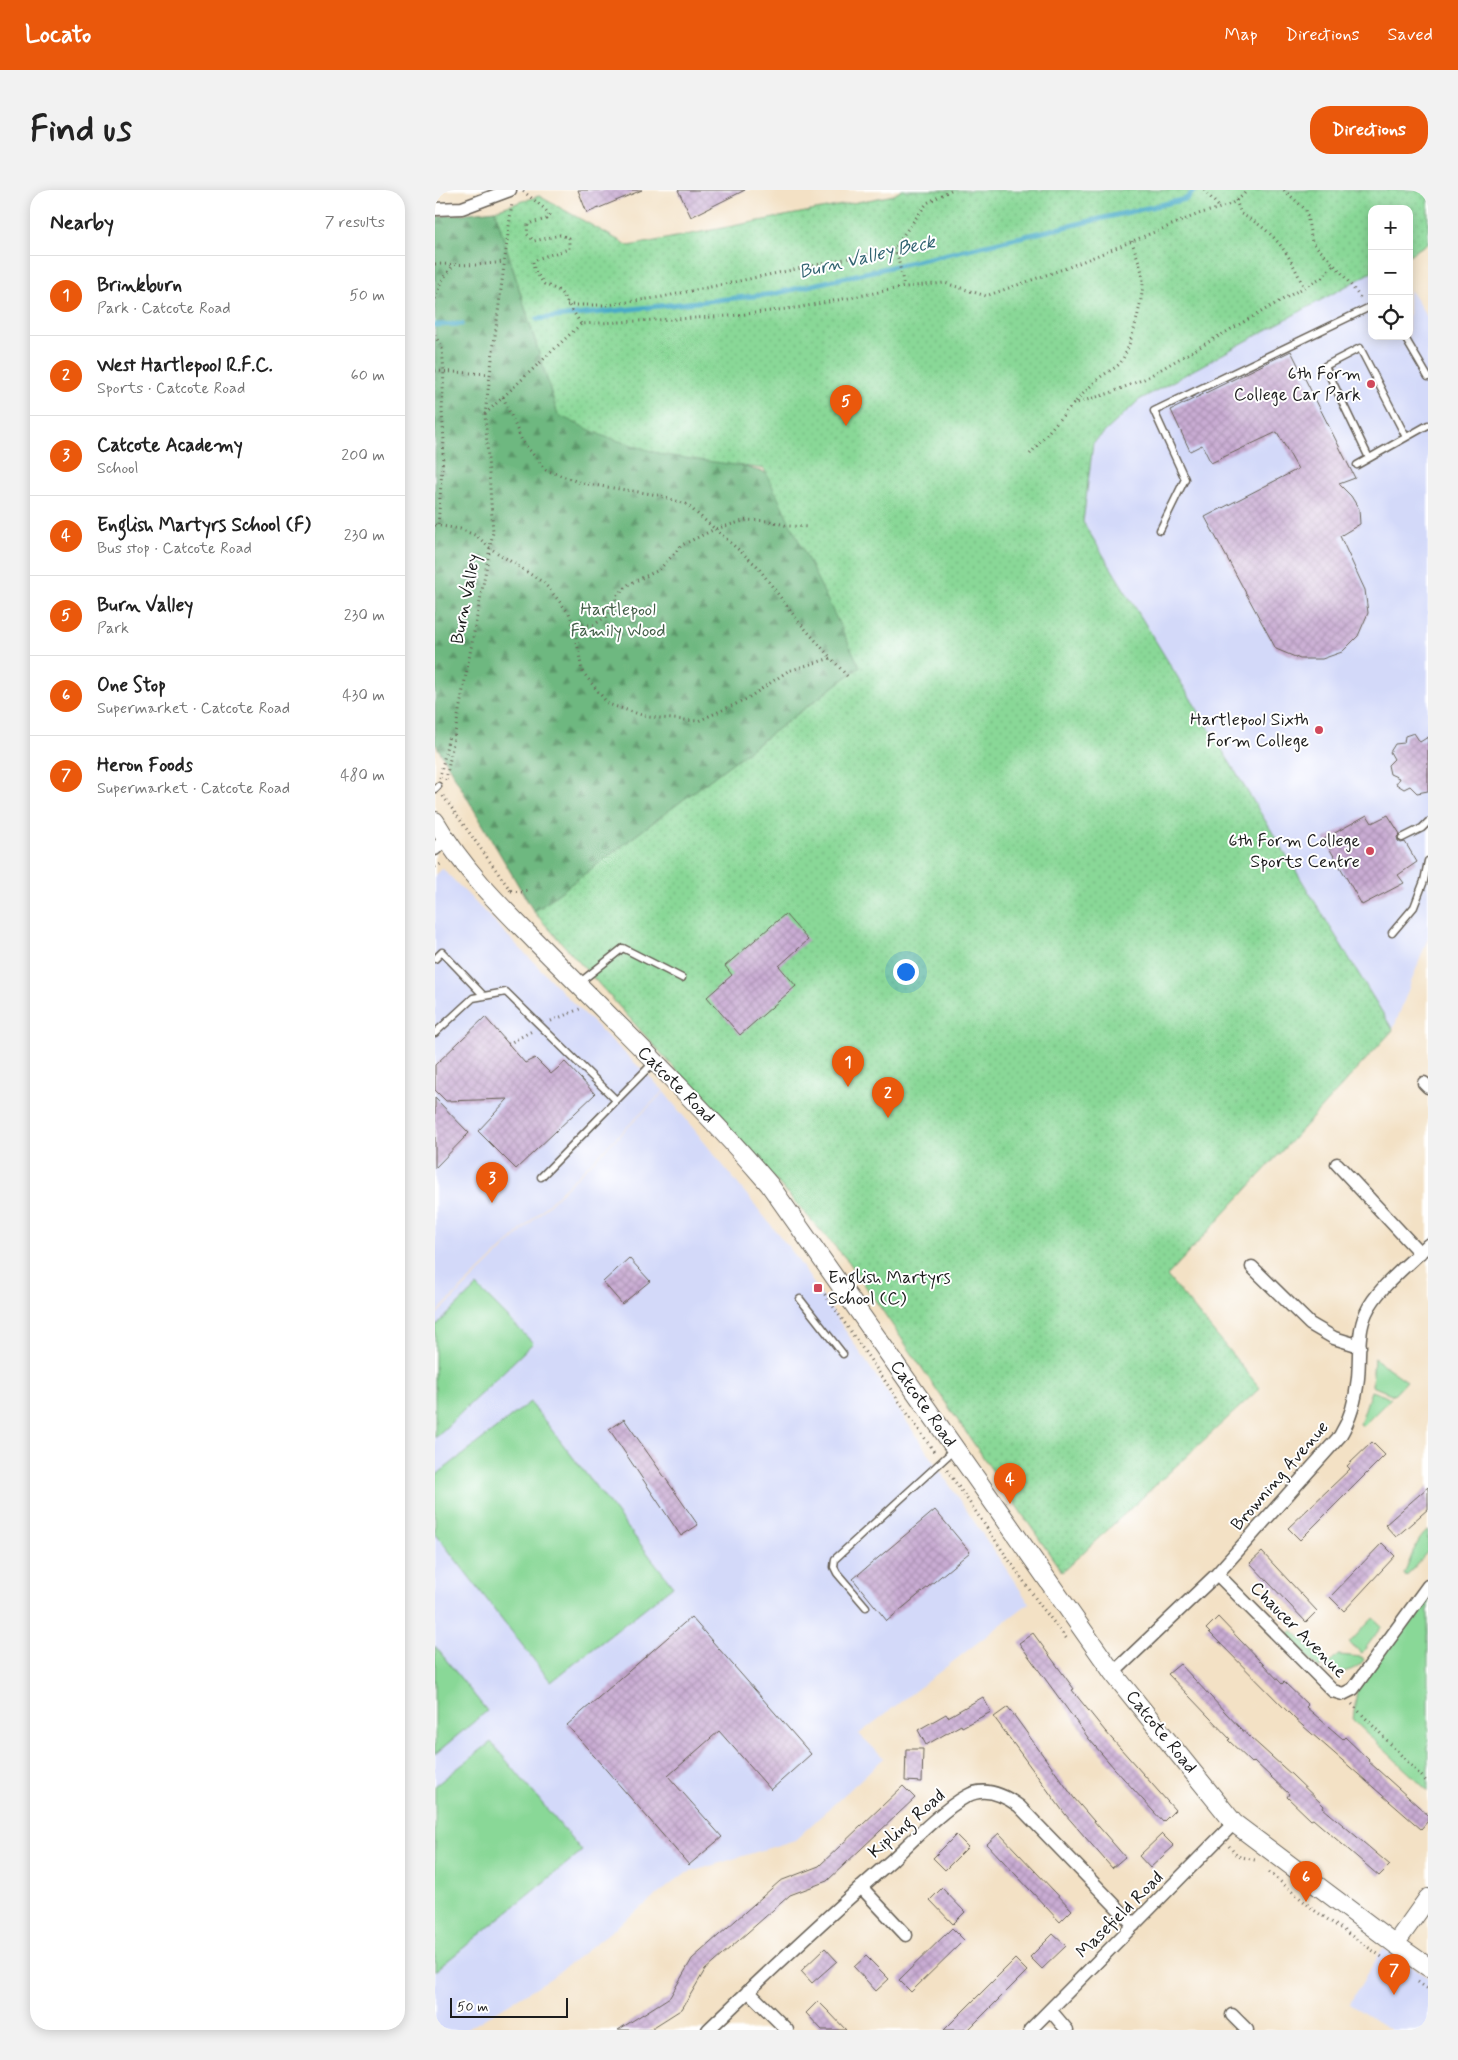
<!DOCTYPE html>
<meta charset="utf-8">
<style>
body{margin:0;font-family:Mynerve,sans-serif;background:#f2f2f2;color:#222}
.controls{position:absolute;right:15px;top:15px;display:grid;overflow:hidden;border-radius:10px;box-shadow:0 2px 12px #0003}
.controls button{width:45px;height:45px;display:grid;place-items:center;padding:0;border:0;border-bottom:1px solid #e0e0e0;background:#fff;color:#222;font:25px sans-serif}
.scale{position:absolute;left:15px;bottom:12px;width:118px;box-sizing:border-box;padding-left:5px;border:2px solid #1c1c1c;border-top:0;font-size:14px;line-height:18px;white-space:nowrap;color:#1c1c1c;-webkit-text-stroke:4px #fff;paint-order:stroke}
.you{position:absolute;left:470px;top:781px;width:18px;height:18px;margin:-12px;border:4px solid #fff;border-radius:50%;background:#1a73e8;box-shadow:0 0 0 8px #1a73e833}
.badge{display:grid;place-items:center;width:32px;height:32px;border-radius:50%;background:#ea580c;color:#fff;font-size:16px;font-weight:700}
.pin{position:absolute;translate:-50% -41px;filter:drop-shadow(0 1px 2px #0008)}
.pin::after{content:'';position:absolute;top:26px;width:18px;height:15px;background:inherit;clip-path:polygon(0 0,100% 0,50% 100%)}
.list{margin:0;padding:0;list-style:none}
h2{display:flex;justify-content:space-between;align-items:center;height:65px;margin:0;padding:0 20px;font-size:21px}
h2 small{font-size:16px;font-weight:400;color:#767676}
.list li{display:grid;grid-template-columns:32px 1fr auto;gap:15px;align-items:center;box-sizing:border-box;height:80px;padding:0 20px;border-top:1px solid #e0e0e0}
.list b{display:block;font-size:19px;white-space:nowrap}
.list p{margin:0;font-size:16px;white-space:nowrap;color:#767676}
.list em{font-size:16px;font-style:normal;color:#767676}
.icon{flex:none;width:28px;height:28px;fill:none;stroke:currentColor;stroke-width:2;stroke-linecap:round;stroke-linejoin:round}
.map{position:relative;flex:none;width:993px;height:1840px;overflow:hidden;border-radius:20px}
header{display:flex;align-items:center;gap:30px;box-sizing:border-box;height:70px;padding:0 25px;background:#ea580c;color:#fff}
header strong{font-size:24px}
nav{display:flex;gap:28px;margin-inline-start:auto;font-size:18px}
.intro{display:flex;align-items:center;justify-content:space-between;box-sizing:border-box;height:120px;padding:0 30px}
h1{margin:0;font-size:35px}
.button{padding:12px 22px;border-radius:20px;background:#ea580c;color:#fff;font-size:18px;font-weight:700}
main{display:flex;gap:30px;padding:0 30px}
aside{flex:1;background:#fff;border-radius:20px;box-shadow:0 2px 12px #0003}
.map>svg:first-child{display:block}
.built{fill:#d3d9f9}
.grass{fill:#89d897;stroke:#527a5a}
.forest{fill:url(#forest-firs);stroke:#456a4e}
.park{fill:url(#park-dots);stroke:#527a5a}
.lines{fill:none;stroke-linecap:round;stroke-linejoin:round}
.stream{stroke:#48abc7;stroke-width:5}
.building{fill:url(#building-cross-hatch)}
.lane-casing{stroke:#676157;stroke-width:9}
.street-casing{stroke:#676157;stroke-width:15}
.secondary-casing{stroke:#676157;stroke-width:20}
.path{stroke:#676157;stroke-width:3;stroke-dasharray:1 4;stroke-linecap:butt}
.lane{stroke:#fff;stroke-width:6}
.street{stroke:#fff;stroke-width:12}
.secondary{stroke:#fff;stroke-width:18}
.poi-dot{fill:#d1495b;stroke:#fff;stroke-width:2}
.labels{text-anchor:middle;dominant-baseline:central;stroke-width:4;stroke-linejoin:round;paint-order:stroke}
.poi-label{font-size:18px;fill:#1c1c1c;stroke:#fff;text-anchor:end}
.street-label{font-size:18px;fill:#1c1c1c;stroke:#fff}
.park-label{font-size:18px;fill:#425e47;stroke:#fff}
.water-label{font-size:19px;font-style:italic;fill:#326472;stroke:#fff}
</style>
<header>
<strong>Locato</strong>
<nav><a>Map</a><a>Directions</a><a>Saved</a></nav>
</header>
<div class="intro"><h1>Find us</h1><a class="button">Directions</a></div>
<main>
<aside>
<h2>Nearby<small>7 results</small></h2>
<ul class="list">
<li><span class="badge">1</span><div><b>Brinkburn</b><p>Park · Catcote Road</p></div><em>50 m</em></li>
<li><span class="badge">2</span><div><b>West Hartlepool R.F.C.</b><p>Sports · Catcote Road</p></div><em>60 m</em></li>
<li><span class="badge">3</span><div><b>Catcote Academy</b><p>School</p></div><em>200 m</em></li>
<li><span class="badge">4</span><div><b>English Martyrs School (F)</b><p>Bus stop · Catcote Road</p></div><em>230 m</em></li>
<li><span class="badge">5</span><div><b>Burn Valley</b><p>Park</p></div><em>230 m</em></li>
<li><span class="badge">6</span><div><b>One Stop</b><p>Supermarket · Catcote Road</p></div><em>430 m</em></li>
<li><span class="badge">7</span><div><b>Heron Foods</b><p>Supermarket · Catcote Road</p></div><em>480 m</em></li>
</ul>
</aside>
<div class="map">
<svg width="993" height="1840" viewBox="0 0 993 1840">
<defs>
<pattern id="forest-firs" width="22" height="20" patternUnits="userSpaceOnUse" patternTransform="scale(1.25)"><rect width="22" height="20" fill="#6eb880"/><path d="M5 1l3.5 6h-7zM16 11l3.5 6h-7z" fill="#5a9568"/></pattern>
<pattern id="park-dots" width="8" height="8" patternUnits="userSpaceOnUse" patternTransform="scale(1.25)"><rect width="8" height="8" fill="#89d897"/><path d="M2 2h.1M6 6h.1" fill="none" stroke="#76b982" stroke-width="1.8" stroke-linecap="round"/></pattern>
<pattern id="building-cross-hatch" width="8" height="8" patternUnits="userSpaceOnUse" patternTransform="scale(1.25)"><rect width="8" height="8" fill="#c9acd3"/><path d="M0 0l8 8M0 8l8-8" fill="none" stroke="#ac93b5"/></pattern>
</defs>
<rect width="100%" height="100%" fill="#fff"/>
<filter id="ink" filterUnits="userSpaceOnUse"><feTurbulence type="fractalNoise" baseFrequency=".02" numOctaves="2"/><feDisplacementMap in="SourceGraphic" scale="10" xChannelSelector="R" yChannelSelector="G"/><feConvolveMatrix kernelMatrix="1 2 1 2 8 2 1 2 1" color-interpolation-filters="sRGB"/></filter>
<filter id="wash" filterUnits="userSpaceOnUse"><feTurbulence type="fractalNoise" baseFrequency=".0096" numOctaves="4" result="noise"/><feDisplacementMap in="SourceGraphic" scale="20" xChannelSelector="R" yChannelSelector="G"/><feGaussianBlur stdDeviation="1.12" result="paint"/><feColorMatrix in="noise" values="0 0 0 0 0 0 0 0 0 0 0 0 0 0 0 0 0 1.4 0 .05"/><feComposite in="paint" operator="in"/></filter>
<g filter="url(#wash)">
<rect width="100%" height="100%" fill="#f3e1c5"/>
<path class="built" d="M937 82V146H974V99L993 128V748L958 840 648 332 658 253 704 210Z
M7 678 145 820 229 901 0 1124V685Z
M229 902 356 1060 594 1413 424 1544 449 1568 360 1650 249 1684 116 1788 31 1840H0V1126Z
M948 1758 993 1787V1840H956L914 1814Z"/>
<path class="grass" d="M42 1096 98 1153 0 1248V1137Z
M939 1168 972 1191 959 1205 937 1196Z
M936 1201 956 1208 928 1236 925 1234Z
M95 1212 238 1396 116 1492 0 1343V1286Z
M993 1340V1361L971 1387 969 1384C977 1368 979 1352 993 1340Z
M993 1400V1601L918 1530 922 1500Z
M938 1428 947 1436 927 1463 914 1453Z
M858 1440 890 1472 884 1479 852 1445Z
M0 1456 52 1521 0 1564Z
M903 1465 927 1467 929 1470C920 1482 902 1485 888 1480Z
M56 1552 147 1661 0 1781V1596Z"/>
<path class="forest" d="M60 20 123 225 335 284 425 477 99 722 0 553V27Z"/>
<path class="park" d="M467 0H993V53L974 65V19H937V82L704 210 658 253 648 332 958 840 732 1086 825 1198 627 1382 414 1072 99 722 425 477 329 279 229 265 168 246 123 225 60 20 104 6 194 56 459 5Z"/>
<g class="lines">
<path class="stream" d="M102 129 338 104 751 9 760 0
M0 135 27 134"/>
</g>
<g id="blocks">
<path class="building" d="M143 0H207L152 23Z
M243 0H310L256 27Z
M856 161 920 288 904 294 916 306 924 319 925 334 905 346 930 400 933 423 923 446 907 462 887 469H865L841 459 770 327 863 279 842 242 776 273 767 255 755 261 736 220Z
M979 543 985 552 993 547V601L982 603 975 596 969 599 961 594 964 588 955 584 953 575 959 569 955 562 960 554 969 553 970 546Z
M932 625 937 633 953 625 965 644 962 647 963 651 966 653 970 652 982 672 963 685 969 693 927 715 889 649Z
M350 724 373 750 344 776 361 796 305 845 272 807 297 785 290 776Z
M50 827 90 873 100 868 116 884 130 872 160 904 81 979 43 941 73 909 11 911 0 900V875Z
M0 908 34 943 0 978Z
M194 1068 215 1091 187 1114 168 1092Z
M189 1229 263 1335 246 1346 174 1239Z
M937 1252 950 1265 865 1350 853 1338 915 1279 912 1276Z
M993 1297V1319L961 1347 950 1335Z
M500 1320 535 1362 452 1431 418 1389Z
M947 1353 960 1366 909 1421 895 1407Z
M827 1362 882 1421 871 1432 815 1373Z
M256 1427 376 1564 336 1600 284 1541 233 1586 287 1647 254 1675 132 1535Z
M783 1427 847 1494 849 1492 873 1515 871 1517 908 1549 910 1547 934 1570 933 1571 993 1625V1631L986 1639 860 1529 771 1439Z
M598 1443 639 1499 637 1500 670 1541 740 1620 728 1632 679 1578 654 1549 584 1453Z
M745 1474 805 1538 857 1585 889 1616 888 1618 955 1675 944 1686 878 1629 876 1630 852 1607 854 1604 819 1571 817 1573 793 1550 795 1549 733 1484Z
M548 1507 556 1522 527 1537 526 1535 491 1555 483 1540 511 1524 513 1527Z
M573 1517 639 1608 690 1667 677 1678 630 1624 559 1527Z
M471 1559H488L487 1592 470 1591Z
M468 1596 480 1608 392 1691 355 1705 270 1780 247 1819 214 1840H183L235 1807 257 1769 345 1691 384 1676Z
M564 1643 637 1720 625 1732 552 1654Z
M727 1644 739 1656 715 1678 704 1666Z
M521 1645 533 1657 510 1680 498 1668Z
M507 1698 530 1722 518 1734 495 1710Z
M517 1738 529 1750 476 1802 464 1790Z
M618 1744 631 1756 607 1779 595 1767Z
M390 1758 402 1771 377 1793 366 1781Z
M431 1766 454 1789 441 1801 419 1777Z
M580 1769 592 1781 533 1840H509Z
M383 1811 394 1822 411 1840H387L371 1823Z"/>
</g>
</g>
<g filter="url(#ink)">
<use href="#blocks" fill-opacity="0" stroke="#676157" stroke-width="1"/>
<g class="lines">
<defs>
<path id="lane" d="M969 146 993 187
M934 268 890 176 925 158 971 247
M922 275 993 235
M725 340 750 289 719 221 937 116
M0 599 3 596
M967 648 987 638 993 632
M957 743 979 717 989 691 993 671
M0 769 7 762 49 806
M144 793 188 758 247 788
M0 843 38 808 71 802 181 910
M106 987 218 873
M365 1109 408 1164
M431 1417 402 1383 399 1377 400 1369 519 1260"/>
<path id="street" d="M0 19 27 18 75 0
M0 659 10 649
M989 893 993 897
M902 974 985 1063
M817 1077 875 1134 899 1148 925 1156
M782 1384 898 1501 908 1504 918 1499 993 1396
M678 1483 782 1384 905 1246C916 1228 921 1208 923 1188 925 1166 922 1143 931 1123 942 1098 974 1074 993 1055
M426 1697 471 1745
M313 1801 352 1840
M615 1820 632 1840
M797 1825 812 1840
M273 1840C333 1782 394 1725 457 1670 477 1651 508 1619 532 1606 550 1596 569 1605 584 1616L699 1735
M595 1840 799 1633"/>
<path id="secondary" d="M0 631C32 687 82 732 126 777 196 848 269 918 334 994L678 1483 799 1633 960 1754 993 1777
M960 1754 993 1708"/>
</defs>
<use href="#lane" class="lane-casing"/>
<use href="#street" class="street-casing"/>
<use href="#secondary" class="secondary-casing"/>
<path class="path" d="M769 0 785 18
M849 0 871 20 877 52 906 82 927 110
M88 1 110 19 114 25 111 29 93 34 92 44 99 51 125 45 134 48V59L104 68 98 72 99 79 109 94 125 101 146 134
M801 10 806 24C840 41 854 63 869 98
M458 59 463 68 469 97
M0 74 42 75 69 72
M0 109 6 92 19 74
M132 115H172L227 107 458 59 492 13 516 0
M0 145 7 159 9 181 7 221 9 251 3 336
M0 181 55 184
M68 207 87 251 111 280 146 293 223 305 251 314 280 339 312 330 335 331 353 336 374 337
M638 214 675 203 709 189 887 87 899 75
M50 224 146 134 296 126 367 117 470 97 510 93 551 106 634 77 766 23C783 19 802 15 812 0
M595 264C616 238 638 213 662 190 669 183 681 179 686 172 696 157 708 109 708 92 708 79 700 63 697 51
M0 335 25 339 42 346 55 358 109 393 134 423 140 440 147 481 173 514 213 527 263 531 310 510 353 481 396 468 413 487
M138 435H159L173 425 183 405 194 394 224 380 247 355 280 339 322 376 364 432 396 468
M5 588 14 545
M11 590 58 342 50 224 77 13
M8 606 76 701
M0 677 8 673
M76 701 88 702 94 699
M116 831 147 818
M73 854 97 841
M384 1096 500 1263
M512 1280 605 1415 632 1449
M917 1514 993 1593
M794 1656 802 1666 820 1670
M834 1682 879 1720 947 1767
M983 1792 993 1799"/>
<use href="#lane" class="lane"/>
<use href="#street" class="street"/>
<use href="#secondary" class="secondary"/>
</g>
</g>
<g class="poi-dot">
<circle cx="936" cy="194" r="5"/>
<circle cx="884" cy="540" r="5"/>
<circle cx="935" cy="661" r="5"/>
<rect x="378" y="1093" width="10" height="10" rx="2.5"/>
</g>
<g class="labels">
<g class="poi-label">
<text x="926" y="184">6th Form<tspan x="926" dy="21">College Car Park</tspan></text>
<text x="874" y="530">Hartlepool Sixth<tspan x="874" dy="21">Form College</tspan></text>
<text x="925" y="651">6th Form College<tspan x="925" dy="21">Sports Centre</tspan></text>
<text x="393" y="1088" text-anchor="start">English Martyrs<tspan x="393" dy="21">School (C)</tspan></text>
</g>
<g class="street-label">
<text transform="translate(31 409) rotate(-79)">Burn Valley</text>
<text transform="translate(241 895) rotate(45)">Catcote Road</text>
<text transform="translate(488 1214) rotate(55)">Catcote Road</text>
<text transform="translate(845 1286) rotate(-49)">Browning Avenue</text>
<text transform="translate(863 1440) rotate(45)">Chaucer Avenue</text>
<text transform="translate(726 1542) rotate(51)">Catcote Road</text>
<text transform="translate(472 1634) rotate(-41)">Kipling Road</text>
<text transform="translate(685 1725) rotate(-45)">Masefield Road</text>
</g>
<g class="park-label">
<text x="183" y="420">Hartlepool<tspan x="183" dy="21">Family Wood</tspan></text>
</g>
<g class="water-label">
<text transform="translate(432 67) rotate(-13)">Burn Valley Beck</text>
</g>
</g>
</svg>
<div class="controls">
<button>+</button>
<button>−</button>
<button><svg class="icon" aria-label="locate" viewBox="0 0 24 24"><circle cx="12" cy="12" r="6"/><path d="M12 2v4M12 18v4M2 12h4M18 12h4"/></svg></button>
</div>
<div class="scale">50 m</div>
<div class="you"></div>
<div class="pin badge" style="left:413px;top:897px">1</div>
<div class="pin badge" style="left:453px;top:928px">2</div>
<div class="pin badge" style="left:57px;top:1013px">3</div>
<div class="pin badge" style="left:575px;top:1314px">4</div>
<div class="pin badge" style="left:411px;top:236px">5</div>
<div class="pin badge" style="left:871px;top:1712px">6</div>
<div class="pin badge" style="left:959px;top:1805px">7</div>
</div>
</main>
